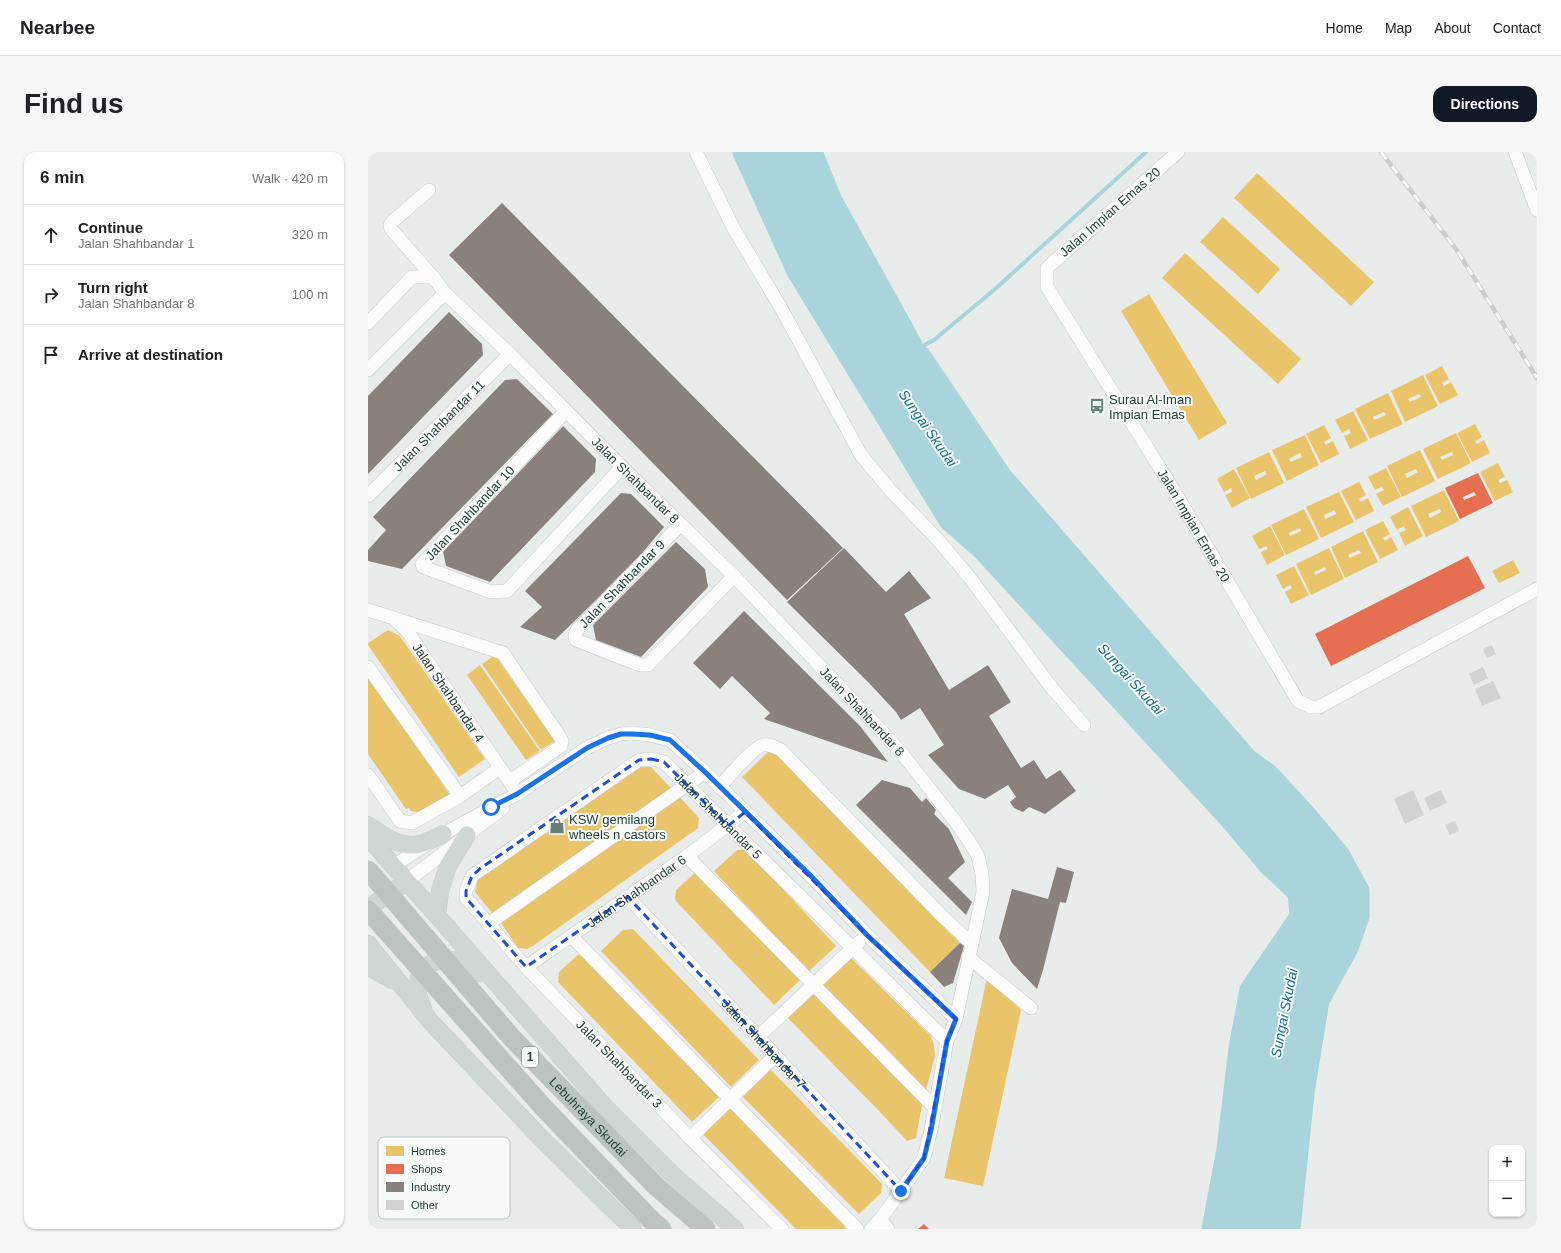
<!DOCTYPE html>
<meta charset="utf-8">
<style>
body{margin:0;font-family:Helvetica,sans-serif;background:#f6f6f6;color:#202124}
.controls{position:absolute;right:12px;bottom:12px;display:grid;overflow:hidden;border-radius:8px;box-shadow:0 1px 3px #0004}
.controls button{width:36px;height:36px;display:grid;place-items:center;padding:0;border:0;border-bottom:1px solid #e0e0e0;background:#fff;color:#202124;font:20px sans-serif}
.stop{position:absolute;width:12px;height:12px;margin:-9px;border:3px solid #1a73e8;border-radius:50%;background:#fff}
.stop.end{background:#1a73e8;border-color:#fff;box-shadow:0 1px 4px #0008}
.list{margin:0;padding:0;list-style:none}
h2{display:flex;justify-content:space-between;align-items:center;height:52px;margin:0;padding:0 16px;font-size:17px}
h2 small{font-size:13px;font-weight:400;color:#757577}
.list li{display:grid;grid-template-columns:26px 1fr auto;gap:12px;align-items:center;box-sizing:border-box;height:60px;padding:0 16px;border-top:1px solid #e0e0e0}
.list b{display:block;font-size:15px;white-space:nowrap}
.list p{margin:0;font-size:13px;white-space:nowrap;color:#757577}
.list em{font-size:13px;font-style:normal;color:#757577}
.icon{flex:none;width:22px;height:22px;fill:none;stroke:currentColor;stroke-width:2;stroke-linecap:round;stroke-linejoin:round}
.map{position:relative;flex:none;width:1169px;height:1077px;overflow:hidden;border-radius:12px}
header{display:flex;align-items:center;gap:24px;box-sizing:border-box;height:56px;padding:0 20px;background:#fff;border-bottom:1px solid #e0e0e0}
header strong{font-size:19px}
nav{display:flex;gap:22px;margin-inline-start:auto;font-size:14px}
.intro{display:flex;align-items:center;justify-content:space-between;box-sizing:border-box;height:96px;padding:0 24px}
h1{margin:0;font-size:28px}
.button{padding:10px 18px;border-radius:12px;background:#111827;color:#fff;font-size:14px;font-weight:700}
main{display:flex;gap:24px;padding:0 24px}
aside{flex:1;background:#fff;border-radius:12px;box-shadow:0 1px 3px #0004}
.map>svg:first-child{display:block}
.water{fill:#a9d4db}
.homes{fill:#e9c46a;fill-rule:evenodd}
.shops{fill:#e76f51;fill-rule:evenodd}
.industry{fill:#8a817c}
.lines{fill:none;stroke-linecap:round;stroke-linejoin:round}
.stream{stroke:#a9d4db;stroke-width:4}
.river{stroke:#a9d4db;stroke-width:23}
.building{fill:#cfd4d2}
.minor-casing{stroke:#c5cac8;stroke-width:14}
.major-casing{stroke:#c3ccc9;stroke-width:18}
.minor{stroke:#fcfcfc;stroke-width:13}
.major{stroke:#cfd7d5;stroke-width:17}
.rail-casing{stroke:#c9cdcc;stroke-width:4.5}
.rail{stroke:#f7fbf9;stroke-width:3;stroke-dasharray:9;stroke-linecap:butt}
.highway-bridge-casing{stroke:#c3ccc9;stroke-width:20;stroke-linecap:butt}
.highway-bridge{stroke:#bcc4c2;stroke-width:19}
.route{stroke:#1a73e8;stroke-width:5}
.marked{fill:none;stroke:#1d4ed8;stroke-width:3;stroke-dasharray:8 5;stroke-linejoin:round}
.labels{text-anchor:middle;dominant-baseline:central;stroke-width:4;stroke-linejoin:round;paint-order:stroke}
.shield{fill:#f7fbf9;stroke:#637a73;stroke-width:1}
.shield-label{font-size:12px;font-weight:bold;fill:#24423a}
.street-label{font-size:13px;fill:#24423a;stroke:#f7fbf9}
.poi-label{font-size:13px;fill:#24423a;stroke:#f7fbf9;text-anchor:start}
.water-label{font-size:14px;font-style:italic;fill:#1c6f80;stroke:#f7fbf9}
.key{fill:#f7fbf9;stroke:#b8c4c0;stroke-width:1}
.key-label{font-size:11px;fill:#24423a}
</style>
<header>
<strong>Nearbee</strong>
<nav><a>Home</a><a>Map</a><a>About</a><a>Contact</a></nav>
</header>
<div class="intro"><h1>Find us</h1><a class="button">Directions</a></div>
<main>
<aside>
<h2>6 min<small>Walk · 420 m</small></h2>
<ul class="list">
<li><svg class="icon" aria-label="ahead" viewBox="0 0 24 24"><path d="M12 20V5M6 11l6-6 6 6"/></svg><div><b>Continue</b><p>Jalan Shahbandar 1</p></div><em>320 m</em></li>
<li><svg class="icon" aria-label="right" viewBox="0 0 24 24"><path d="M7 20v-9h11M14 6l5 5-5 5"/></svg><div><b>Turn right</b><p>Jalan Shahbandar 8</p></div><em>100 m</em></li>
<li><svg class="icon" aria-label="arrive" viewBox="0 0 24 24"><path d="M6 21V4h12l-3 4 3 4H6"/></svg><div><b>Arrive at destination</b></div></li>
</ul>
</aside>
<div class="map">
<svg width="1169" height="1077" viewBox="0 0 1169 1077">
<rect width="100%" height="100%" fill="#e8edeb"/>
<path class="water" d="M376 0H443L463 49 543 193 632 324 879 608 900 623 935 661 971 704 990 739V764L979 796 950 848 935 941 921 1077H845L860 997 872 896 883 838 933 765 931 740 902 713 864 668 616 398 582 368 430 119Z"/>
<path class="homes" d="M889 21 1006 130 983 154 866 46Z
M855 65 912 117 890 142 832 90Z
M817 101 933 207 910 232 794 126Z
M781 142 859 271 831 288 753 159Z
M1074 214 1081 227 1074 231 1076 234 1083 230 1090 243 1072 252 1057 223Z
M1055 223 1070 254 1037 270 1023 239ZM1051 242 1053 245 1042 250 1040 247Z
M1020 241 1035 272 1002 287 987 257ZM1016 260 1018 263 1006 268 1005 265Z
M985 259 1000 288 982 297 976 284 983 281 981 277 974 281 967 268Z
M1107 272 1114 285 1107 289 1109 292 1116 288 1122 301 1104 310 1089 281Z
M956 273 963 286 956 290 958 293 965 289 971 302 953 311 938 282Z
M1088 281 1103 311 1070 327 1055 297ZM1084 300 1085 303 1074 308 1072 305Z
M937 283 951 313 919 329 904 298ZM932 301 934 305 923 310 921 307Z
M1052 298 1067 329 1034 345 1019 314ZM1048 317 1050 320 1039 326 1037 322Z
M901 300 916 331 883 347 868 316ZM897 319 899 322 888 328 886 324Z
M1130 311 1137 325 1130 328 1132 331 1139 328 1145 340 1127 349 1112 320Z
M1018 316 1033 345 1015 354 1008 342 1016 338 1014 335 1007 338 1000 325Z
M866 317 882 346 864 356 857 343 864 340 863 336 856 340 849 327Z
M991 330 998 343 991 347 993 350 1000 346 1006 359 988 368 973 339Z
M1076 338 1091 369 1058 385 1043 354ZM1072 357 1073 360 1062 366 1060 362Z
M971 340 986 370 953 386 938 355ZM967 358 968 362 957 367 956 363Z
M1040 355 1055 384 1037 394 1031 381 1038 378 1036 374 1029 378 1022 365Z
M936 357 951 387 918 403 903 373ZM932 376 933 379 922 384 921 381Z
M1015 369 1022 382 1015 386 1017 389 1023 385 1030 398 1012 407 997 378Z
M902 374 917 403 899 413 893 400 900 397 898 394 891 397 884 384Z
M995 379 1010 410 977 426 963 395ZM991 398 993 401 982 406 980 403Z
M961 396 976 427 943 443 928 412ZM957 415 958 418 947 423 946 420Z
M1145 408 1152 421 1131 431 1124 419Z
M926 414 941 443 923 452 917 440 924 436 922 433 915 437 908 423Z
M20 478 32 484 117 607 91 625 0 493V491Z
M127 503 187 589 173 598 114 512Z
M112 513 172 599 158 608 99 523Z
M0 524 82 643 55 661 43 659 41 656 38 657 0 602Z
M404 596 592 791 562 820 374 625Z
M268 615H283L304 637 125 762 107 740 110 725Z
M309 642 331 666 330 676 165 794 159 797 150 796 131 768Z
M369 698H378L383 703 468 794 440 820 346 719Z
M330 718 434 826 406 853 307 748 308 738Z
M265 777 391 908 363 935 233 799 255 778Z
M213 800 352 944 324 970 190 830 191 820Z
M482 805 563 884 566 893 567 904 558 938 528 906 454 834Z
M619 826 653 858 615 1034 576 1026Z
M444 836 555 948 548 986 539 989 513 961 417 863Z
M402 917 514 1032 513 1041 491 1062 374 944Z
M362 955 479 1074 476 1077H428L335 982Z"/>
<path class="shops" d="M1110 321 1125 351 1092 367 1077 336ZM1106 340 1108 343 1096 348 1095 345Z
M1100 404 1117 436 963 514 947 482Z
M556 1072 561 1077H550Z"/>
<path class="industry" d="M134 51 475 396 419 448 81 103Z
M81 160 114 192 115 203 0 322V244Z
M149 227 185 262 34 417 0 409V398L18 378 5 365 137 228Z
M195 274 228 307 227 320 122 430 78 414 75 399 95 379Z
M253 341 263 342 296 375 275 400 226 450 187 488 152 475 174 455 157 439Z
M308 390 337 417 340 435 273 505 228 488 225 473Z
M476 396 518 440 541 419 563 446 536 462 581 538 620 513 643 550 621 564 653 616 666 608 678 627 692 618 708 639 677 662 661 655 655 660 646 656 642 650 648 645 640 633 617 647 591 637 560 603 576 593 552 556 533 568 528 560 501 531 419 450Z
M376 459 492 574 520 610 396 567 402 561 364 524 352 537 325 511Z
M514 628 542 636 554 650 558 646 568 658 566 662 581 677 597 710 580 726 604 750 598 763 488 653Z
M689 715 706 720 698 751 692 750 675 818 669 837 644 811 631 786 644 737 680 747Z
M592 791 596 794 585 831 576 835 562 820Z"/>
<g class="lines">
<path class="stream" d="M543 200 566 188 626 138 778 0"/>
<path class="river" d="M376 0 430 119 582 368 616 398 864 668 902 713 931 740 933 765 883 838 872 896 860 997 845 1077
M443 0 463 49 543 193
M552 205 632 324 879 608 900 623 935 661 971 704 990 739V764L979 796 950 848 935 941 921 1077"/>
</g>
<path class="building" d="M1124 493 1128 502 1119 506 1115 497Z
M1115 515 1120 526 1106 533 1101 522Z
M1125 529 1133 546 1114 554 1107 537Z
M1045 638 1056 663 1037 672 1026 647Z
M1073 638 1079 651 1062 659 1056 646Z
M1087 669 1091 679 1082 683 1077 673Z"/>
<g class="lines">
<defs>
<g id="minor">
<path d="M328 0 366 77 413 156 493 303 523 339 571 389 602 426 683 535 716 573"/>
<path id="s1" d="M810 0 679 116V135L805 337 930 549 943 555H951L1169 437"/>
<path d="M1147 0 1169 58"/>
<path d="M61 38 25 69 22 73 23 77 65 125 77 141"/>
<path d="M0 171 44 125H65"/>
<path id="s2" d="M0 218 77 141 142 202 254 315 366 424 494 558 532 599 587 669 601 689 610 704 614 722 615 740 588 867 579 889 563 978 556 1006 512 1068 503 1077"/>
<path d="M198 259 54 412 55 415 123 440 139 439 254 315"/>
<path id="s3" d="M0 344 142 202"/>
<path d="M312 373 209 478 207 484 208 488 267 511 273 513H280L366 424"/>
<path d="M0 458 135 501 192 585 194 589 193 594 142 629"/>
<path id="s4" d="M28 469 39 479 146 636"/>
<path d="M0 515 92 644"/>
<path d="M0 623 32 669 44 671 92 644 132 616"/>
<path d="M351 635C360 626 385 595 395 593 402 592 407 595 413 598L574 764 603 791"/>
<path d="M319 704 567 956"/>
<path d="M25 714 75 682 149 642 219 596 240 586 253 582 265 581 282 583 302 588 337 620 442 723 499 783 588 867"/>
<path d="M39 729 135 656"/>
<path id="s5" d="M260 745 533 1039"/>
<path d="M120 772 337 620"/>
<path d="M203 784 489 1077"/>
<path d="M600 805 663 856"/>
<path id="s6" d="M158 815 319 704 377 660"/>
<path d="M390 885 491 790"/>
<path d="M322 986 407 904"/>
<path d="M512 1068 520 1077"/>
<path id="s7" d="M414 1077 322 986 158 815 98 746V739L104 724 271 608 283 607 296 610 579 889"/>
</g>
<path id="major" d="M0 673C14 683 33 697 52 692 60 690 68 685 75 682
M0 685 236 954 305 1023 367 1077
M0 756 31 735
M69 763 72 739 80 714 99 683
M0 792 63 870 172 985 265 1077
M0 814 24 828
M55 856C39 824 60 800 94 810 100 812 107 817 112 821"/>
</defs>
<use href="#minor" class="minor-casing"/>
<use href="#major" class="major-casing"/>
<use href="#minor" class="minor"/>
<use href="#major" class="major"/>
<defs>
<path id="rail" d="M1013 0 1088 97 1169 226"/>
</defs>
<use href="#rail" class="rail-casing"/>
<use href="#rail" class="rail"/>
<defs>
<g id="highway-bridge">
<path id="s8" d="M0 718 144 886 289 1035 338 1077"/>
<path d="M0 758 176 956 284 1069 294 1077"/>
</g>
</defs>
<use href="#highway-bridge" class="highway-bridge-casing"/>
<use href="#highway-bridge" class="highway-bridge"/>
</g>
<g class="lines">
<path class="route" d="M123 655 149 642 219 596 240 586 253 582H264L282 583 302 588 337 620 442 723 499 783 588 867 579 889 563 978 556 1006 533 1039"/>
</g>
<path class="marked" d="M283 607 296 610 360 674 377 660 499 783 588 867 579 889 556 1006 533 1039 260 745 158 815 98 746V739L104 724 113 716 271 608Z"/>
<defs>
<symbol id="bus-bare" viewBox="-9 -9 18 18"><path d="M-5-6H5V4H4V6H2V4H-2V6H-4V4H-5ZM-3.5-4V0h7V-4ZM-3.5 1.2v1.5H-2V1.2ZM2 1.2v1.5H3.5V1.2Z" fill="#697e78" stroke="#f7fbf9" stroke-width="2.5" paint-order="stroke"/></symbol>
<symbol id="shop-bare" viewBox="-9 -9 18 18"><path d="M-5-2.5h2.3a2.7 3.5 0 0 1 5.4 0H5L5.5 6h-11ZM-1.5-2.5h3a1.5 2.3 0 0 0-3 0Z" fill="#697e78" stroke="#f7fbf9" stroke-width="2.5" paint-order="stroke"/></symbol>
</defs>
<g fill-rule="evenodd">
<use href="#bus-bare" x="718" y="243" width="22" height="22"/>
<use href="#shop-bare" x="178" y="663" width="22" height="22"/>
</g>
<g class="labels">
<rect class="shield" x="154" y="895" width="16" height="20" rx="3"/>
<g class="shield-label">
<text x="162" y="905">1</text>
</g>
<g class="street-label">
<text transform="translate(742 60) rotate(-41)">Jalan Impian Emas 20</text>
<text stroke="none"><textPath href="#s3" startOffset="100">Jalan Shahbandar 11</textPath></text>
<text stroke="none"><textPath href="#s2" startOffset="376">Jalan Shahbandar 8</textPath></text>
<text transform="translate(102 361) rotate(-47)">Jalan Shahbandar 10</text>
<text stroke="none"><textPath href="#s1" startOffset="474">Jalan Impian Emas 20</textPath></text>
<text transform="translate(254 432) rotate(-46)">Jalan Shahbandar 9</text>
<text stroke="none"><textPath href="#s4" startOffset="89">Jalan Shahbandar 4</textPath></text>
<text stroke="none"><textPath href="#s2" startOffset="700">Jalan Shahbandar 8</textPath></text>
<text stroke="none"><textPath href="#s7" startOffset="786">Jalan Shahbandar 5</textPath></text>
<text stroke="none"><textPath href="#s6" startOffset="134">Jalan Shahbandar 6</textPath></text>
<text stroke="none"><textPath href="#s5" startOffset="200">Jalan Shahbandar 7</textPath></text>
<text transform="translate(251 912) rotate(46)">Jalan Shahbandar 3</text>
<text stroke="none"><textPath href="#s8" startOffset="331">Lebuhraya Skudai</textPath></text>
</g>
<g class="poi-label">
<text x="741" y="247">Surau Al-Iman<tspan x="741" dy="15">Impian Emas</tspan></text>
<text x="201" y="667">KSW gemilang<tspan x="201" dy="15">wheels n castors</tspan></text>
</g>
<g class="water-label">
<text transform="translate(560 276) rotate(55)">Sungai Skudai</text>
<text transform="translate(763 527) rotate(48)">Sungai Skudai</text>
<text transform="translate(916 861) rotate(-79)">Sungai Skudai</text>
</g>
</g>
<rect x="10" y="985" width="132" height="82" rx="6" class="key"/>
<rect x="18" y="994" width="18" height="10" fill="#e9c46a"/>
<rect x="18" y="1012" width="18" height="10" fill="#e76f51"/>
<rect x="18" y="1030" width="18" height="10" fill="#8a817c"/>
<rect x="18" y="1048" width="18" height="10" fill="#cfd4d2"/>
<g class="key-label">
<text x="43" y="1003">Homes</text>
<text x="43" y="1021">Shops</text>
<text x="43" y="1039">Industry</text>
<text x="43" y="1057">Other</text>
</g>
</svg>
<div class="controls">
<button>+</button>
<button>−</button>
</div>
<div class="stop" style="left:123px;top:655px"></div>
<div class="stop end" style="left:533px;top:1039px"></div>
</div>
</main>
